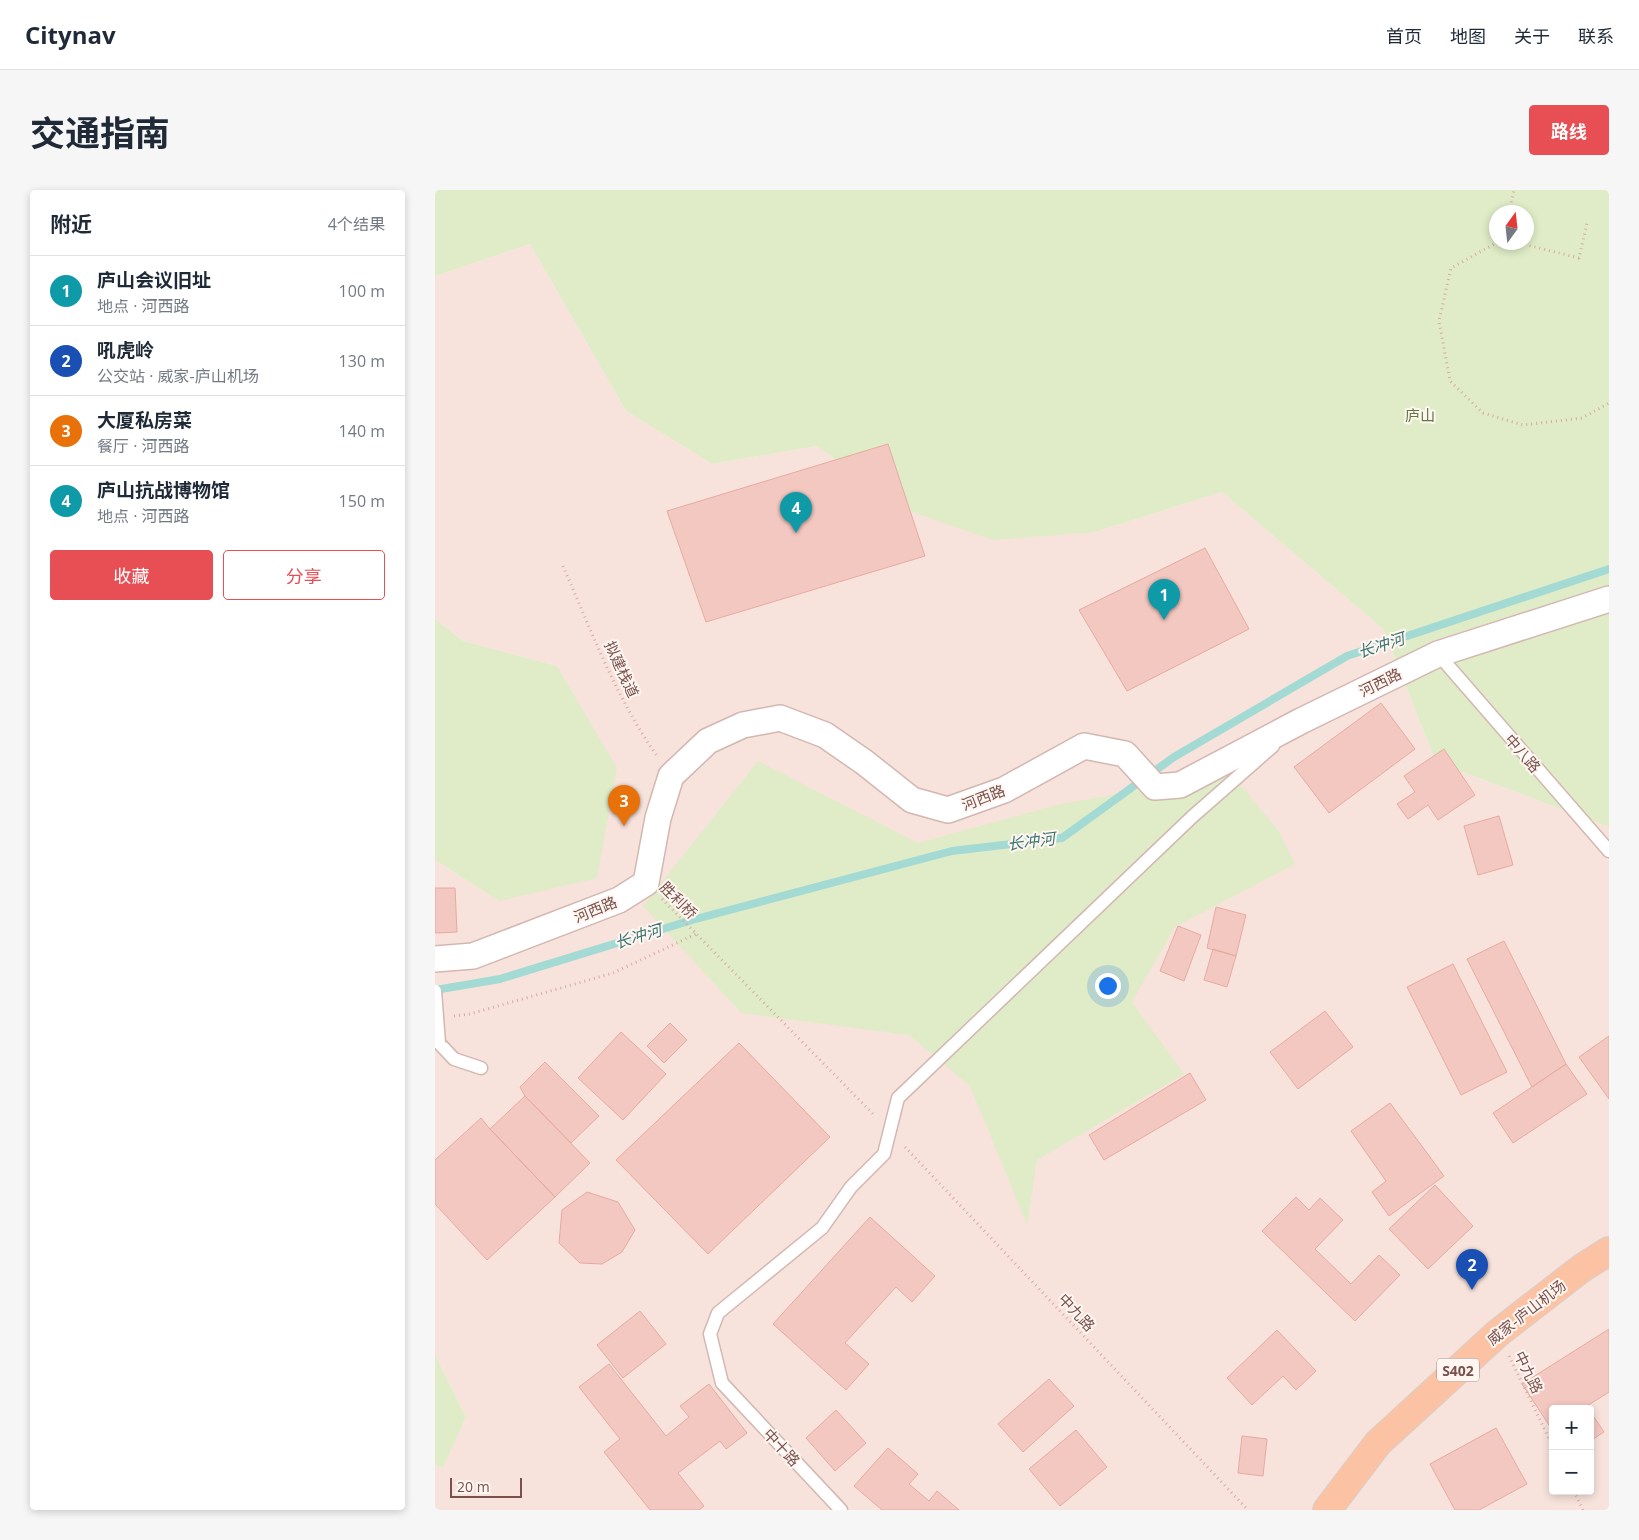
<!DOCTYPE html>
<html lang="zh">
<meta charset="utf-8">
<style>
body{margin:0;font-family:"Open Sans","Noto Sans SC",sans-serif;background:#f6f6f7;color:#1f2937}
.controls{position:absolute;right:15px;bottom:15px;display:grid;overflow:hidden;border-radius:5px;box-shadow:0 2px 8px #0003}
.controls button{width:45px;height:45px;display:grid;place-items:center;padding:0;border:0;border-bottom:1px solid #e0e1e3;background:#fff;color:#1f2937;font:25px sans-serif}
.compass{position:absolute;left:1054px;top:15px;width:45px;height:45px;border-radius:50%;background:#fff;box-shadow:0 2px 8px #0003;rotate:15deg}
.scale{position:absolute;left:15px;bottom:12px;width:72px;box-sizing:border-box;padding-left:5px;border:2px solid #79504c;border-top:0;font-size:14px;line-height:18px;white-space:nowrap;color:#79504c;-webkit-text-stroke:4px #fff6f1;paint-order:stroke}
.you{position:absolute;left:672px;top:795px;width:18px;height:18px;margin:-12px;border:4px solid #fff;border-radius:50%;background:#1a73e8;box-shadow:0 0 0 8px #1a73e833}
.badge{display:grid;place-items:center;width:32px;height:32px;border-radius:50%;background:#e74f54;color:#fff;font-size:16px;font-weight:700}
.pin{position:absolute;translate:-50% -41px;filter:drop-shadow(0 1px 2px #0008)}
.pin::after{content:'';position:absolute;top:26px;width:18px;height:15px;background:inherit;clip-path:polygon(0 0,100% 0,50% 100%)}
.list{margin:0;padding:0;list-style:none}
h2{display:flex;justify-content:space-between;align-items:center;height:65px;margin:0;padding:0 20px;font-size:21px}
h2 small{font-size:16px;font-weight:400;color:#747a83}
.list li{display:grid;grid-template-columns:32px 1fr auto;gap:15px;align-items:center;box-sizing:border-box;height:70px;padding:0 20px;border-top:1px solid #e0e1e3}
.list b{display:block;font-size:19px;white-space:nowrap}
.list p{margin:0;font-size:16px;white-space:nowrap;color:#747a83}
.list em{font-size:16px;font-style:normal;color:#747a83}
.actions{display:flex;gap:10px;padding:15px 20px}
.actions a{flex:1;padding:11px 0;border:1px solid #e74f54;border-radius:5px;text-align:center;font-size:18px;color:#e74f54}
.actions .main{background:#e74f54;color:#fff}
.map{position:relative;flex:none;width:1174px;height:1320px;overflow:hidden;border-radius:5px}
header{display:flex;align-items:center;gap:30px;box-sizing:border-box;height:70px;padding:0 25px;background:#fff;border-bottom:1px solid #e0e1e3}
header strong{font-size:24px}
nav{display:flex;gap:28px;margin-inline-start:auto;font-size:18px}
.intro{display:flex;align-items:center;justify-content:space-between;box-sizing:border-box;height:120px;padding:0 30px}
h1{margin:0;font-size:35px}
.button{padding:12px 22px;border-radius:5px;background:#e74f54;color:#fff;font-size:18px;font-weight:700}
main{display:flex;gap:30px;padding:0 30px}
aside{flex:1;background:#fff;border-radius:5px;box-shadow:0 2px 8px #0003}
.map>svg:first-child{display:block}
.residential{fill:#f7e3db;fill-rule:evenodd}
.green{fill:#dfecc7;fill-rule:evenodd}
.lines{fill:none;stroke-linecap:round;stroke-linejoin:round}
.stream{stroke:#a3dad4;stroke-width:8}
.building{fill:#f3c8c1;stroke:#e6aaa1}
.service-casing{stroke:#d3b7b1;stroke-width:15}
.minor-casing{stroke:#d3b7b1;stroke-width:28}
.primary-casing{stroke:#d9cecd;stroke-width:30}
.path{stroke:#d9aaa3;stroke-width:3;stroke-dasharray:1 4;stroke-linecap:butt}
.service{stroke:#fff;stroke-width:12}
.minor{stroke:#fff;stroke-width:25}
.primary{stroke:#fbc3a3;stroke-width:28}
.service-bridge-casing{stroke:#d3b7b1;stroke-width:15;stroke-linecap:butt}
.service-bridge{stroke:#fff;stroke-width:12}
.labels{text-anchor:middle;dominant-baseline:central;stroke-width:4;stroke-linejoin:round;paint-order:stroke}
.shield{fill:#fff6f1;stroke:#a1827e;stroke-width:1}
.shield-label{font-size:14px;font-weight:bold;fill:#79504c}
.park-label{font-size:15px;fill:#5f7941;stroke:#fff6f1}
.street-label{font-size:15px;fill:#79504c;stroke:#fff6f1}
.water-label{font-size:16px;font-style:italic;fill:#3c7671;stroke:#fff6f1}
</style>
<header>
<strong>Citynav</strong>
<nav><a>首页</a><a>地图</a><a>关于</a><a>联系</a></nav>
</header>
<div class="intro"><h1>交通指南</h1><a class="button">路线</a></div>
<main>
<aside>
<h2>附近<small>4个结果</small></h2>
<ul class="list">
<li><span class="badge" style="background:#0f9aa8">1</span><div><b>庐山会议旧址</b><p>地点 · 河西路</p></div><em>100 m</em></li>
<li><span class="badge" style="background:#1a4fb4">2</span><div><b>吼虎岭</b><p>公交站 · 威家-庐山机场</p></div><em>130 m</em></li>
<li><span class="badge" style="background:#e8710a">3</span><div><b>大厦私房菜</b><p>餐厅 · 河西路</p></div><em>140 m</em></li>
<li><span class="badge" style="background:#0f9aa8">4</span><div><b>庐山抗战博物馆</b><p>地点 · 河西路</p></div><em>150 m</em></li>
</ul>
<div class="actions"><a class="main">收藏</a><a>分享</a></div>
</aside>
<div class="map">
<svg width="1174" height="1320" viewBox="0 0 1174 1320">
<rect width="100%" height="100%" fill="#fdf1ea"/>
<path class="residential" d="M95 54 191 221 277 274 382 256 466 318 660 342 787 302 948 439 1001 572 1174 637V1320H0V1275L8 1278 31 1227 0 1164V670L64 711 122 476 28 451 0 429V86ZM1118 1219H1155V1301H1118Z"/>
<path class="green" d="M0 0H1174V637L1001 572 948 439 787 302 660 342 558 350 466 318 382 256 277 274 191 221 95 54 0 86ZM1062 22H1092V52H1062Z
M0 429 28 451 122 476 182 578 162 688 64 711 0 670Z
M323 571 483 653 626 614 797 584 843 640 860 674 740 737 697 812 749 884 602 970 592 1035 535 896 474 845 306 823 208 716Z
M0 1164 31 1227 8 1278 0 1275Z"/>
<g class="lines">
<path class="stream" d="M0 800 65 789 257 730 517 661 627 648 739 567 912 466 1174 379"/>
</g>
<path class="building" d="M453 254 490 366 271 432 232 321Z
M770 358 814 439 692 501 644 420Z
M946 513 980 559 894 623 859 577Z
M1009 559 1040 605 1003 630 993 615 973 629 962 614 980 602 969 586Z
M1064 626 1078 675 1043 685 1029 636Z
M0 698H20L22 742 0 743Z
M781 717 811 725 801 766 772 758Z
M743 736 766 745 749 791 725 781Z
M1069 751 1131 874 1097 897 1032 769Z
M778 759 801 766 792 797 769 790Z
M1018 774 1072 882 1026 905 972 797Z
M890 821 918 857 863 899 835 862Z
M235 833 252 850 229 873 212 856Z
M186 842 231 884 188 930 143 888Z
M1174 846V909L1144 867Z
M304 853 395 947 273 1064 181 970Z
M110 872 164 926 136 953 90 906 85 897Z
M1131 874 1152 904 1078 953 1058 923Z
M755 883 771 910 669 970 654 945Z
M90 906 155 973 120 1007 55 939Z
M955 913 1009 986 954 1026 937 1002 951 991 916 941Z
M46 928 55 939 120 1007 52 1070 0 1014V970Z
M1000 995 1038 1036 993 1079 954 1039Z
M152 1002 183 1012 200 1040 187 1062 167 1074 145 1073 124 1053 127 1020Z
M861 1007 874 1020 885 1008 908 1030 880 1059 916 1094 944 1065 965 1085 920 1131 827 1041Z
M435 1027 500 1086 477 1112 461 1097 410 1153 434 1174 411 1200 338 1134Z
M205 1121 231 1154 188 1188 162 1155Z
M1174 1139V1202L1152 1216 1154 1219H1118V1241L1087 1194Z
M842 1140 881 1181 861 1200 848 1186 817 1215 792 1188Z
M174 1174 231 1246 254 1227 245 1216 274 1194 312 1243 291 1259 285 1251 243 1283 269 1316 264 1320H215L169 1262 185 1249 144 1197Z
M614 1189 639 1216 588 1262 563 1234Z
M401 1220 431 1253 400 1281 371 1248Z
M1155 1221 1169 1242 1155 1251Z
M1061 1238 1092 1294 1044 1320H1020L995 1274Z
M641 1240 672 1277 625 1316 594 1279Z
M807 1246 832 1249 828 1286 803 1283Z
M453 1258 483 1284 474 1294 494 1311 502 1301 524 1320H447L419 1296Z"/>
<g class="lines">
<defs>
<path id="service" d="M1003 464 1174 661
M4 853 19 869 46 878
M406 1320 287 1193 275 1144 283 1123 387 1038 416 997 449 964 463 908 757 627 838 556"/>
<path id="minor" d="M0 769 38 766 184 710 211 693 223 628 236 586 273 551 308 535 345 528 390 545 429 572 477 610 513 620 569 600 649 556 690 564 720 597 745 595 866 531 1003 464 1174 409"/>
<path id="primary" d="M892 1320 943 1253 1063 1143 1147 1078 1174 1061"/>
</defs>
<use href="#service" class="service-casing"/>
<use href="#minor" class="minor-casing"/>
<use href="#primary" class="primary-casing"/>
<path class="path" d="M1074 22 1079 0
M1063 52 1016 78 1004 131 1015 191 1048 223 1088 235 1147 228 1174 213
M1080 52 1144 68 1152 33
M128 376C156 440 181 508 222 566
M227 709 440 926
M19 826 35 824 178 783 261 744
M470 957 813 1320
M1074 1166 1118 1257
M1139 1301 1148 1320"/>
<use href="#service" class="service"/>
<use href="#minor" class="minor"/>
<use href="#primary" class="primary"/>
<defs>
<path id="service-bridge" d="M0 801 4 853"/>
</defs>
<use href="#service-bridge" class="service-bridge-casing"/>
<use href="#service-bridge" class="service-bridge"/>
</g>
<g class="labels">
<rect class="shield" x="1002" y="1168.5" width="42" height="23" rx="4"/>
<g class="shield-label">
<text x="1023" y="1180">S402</text>
</g>
<g class="park-label">
<text x="985" y="225">庐山</text>
</g>
<g class="street-label">
<text transform="translate(187 479) rotate(65)">拟建栈道</text>
<text transform="translate(945 492) rotate(-26)">河西路</text>
<text transform="translate(1088 563) rotate(49)">中八路</text>
<text transform="translate(548 607) rotate(-21)">河西路</text>
<text transform="translate(244 710) rotate(45)">胜利桥</text>
<text transform="translate(160 719) rotate(-22)">河西路</text>
<text transform="translate(642 1122) rotate(47)">中九路</text>
<text transform="translate(1091 1122) rotate(-38)">威家-庐山机场</text>
<text transform="translate(1094 1182) rotate(64)">中九路</text>
<text transform="translate(347 1257) rotate(47)">中十路</text>
</g>
<g class="water-label">
<text transform="translate(946 455) rotate(-18)">长冲河</text>
<text transform="translate(596 651) rotate(-7)">长冲河</text>
<text transform="translate(203 746) rotate(-17)">长冲河</text>
</g>
</g>
</svg>
<div class="controls">
<button>+</button>
<button>−</button>
</div>
<svg class="compass" viewBox="-18 -18 36 36"><path d="M0-13l5 13h-10z" fill="#e53935"/><path d="M0 13l5-13h-10z" fill="#747a83"/></svg>
<div class="scale">20 m</div>
<div class="you"></div>
<div class="pin badge" style="left:729px;top:430px;background:#0f9aa8">1</div>
<div class="pin badge" style="left:1037px;top:1100px;background:#1a4fb4">2</div>
<div class="pin badge" style="left:189px;top:636px;background:#e8710a">3</div>
<div class="pin badge" style="left:361px;top:343px;background:#0f9aa8">4</div>
</div>
</main>
